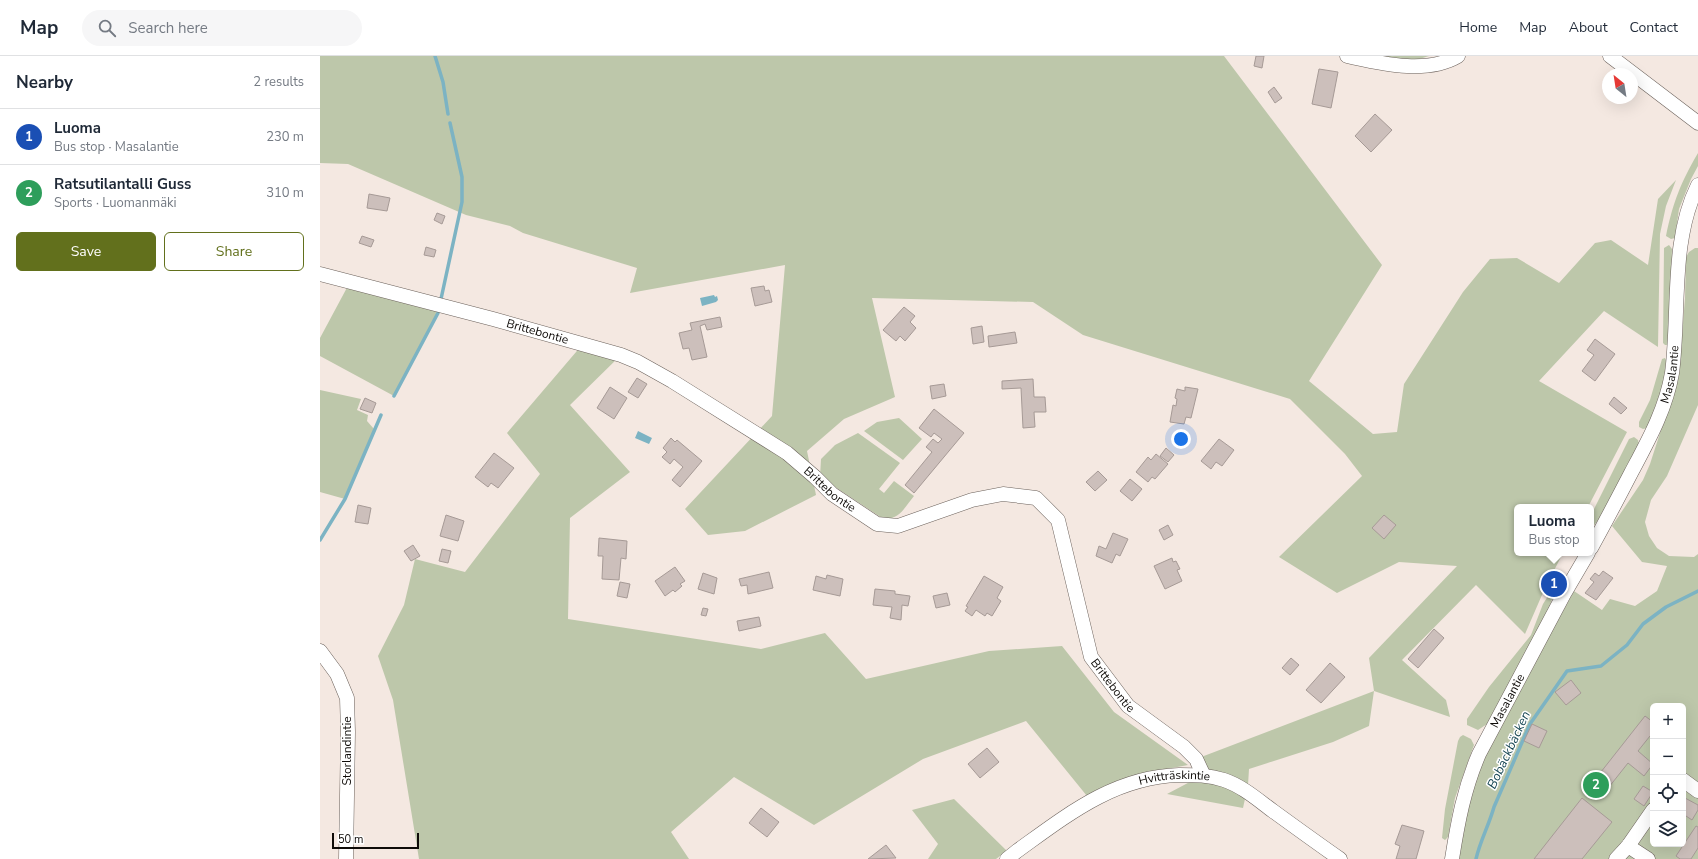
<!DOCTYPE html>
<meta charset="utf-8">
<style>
body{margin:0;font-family:"Nunito Sans",sans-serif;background:#f6f6f7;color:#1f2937}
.controls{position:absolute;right:12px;bottom:12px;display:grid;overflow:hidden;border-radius:6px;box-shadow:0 4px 16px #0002}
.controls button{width:36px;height:36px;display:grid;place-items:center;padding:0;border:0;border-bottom:1px solid #e0e1e3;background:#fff;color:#1f2937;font:20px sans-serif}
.compass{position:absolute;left:1282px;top:12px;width:36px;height:36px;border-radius:50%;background:#fff;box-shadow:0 4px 16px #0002;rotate:330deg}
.scale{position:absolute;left:12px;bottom:10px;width:87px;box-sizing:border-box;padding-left:4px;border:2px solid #0e0b08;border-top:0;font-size:11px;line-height:14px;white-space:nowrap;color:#0e0b08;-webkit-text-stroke:3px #fff;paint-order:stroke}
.you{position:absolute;left:861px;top:383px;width:14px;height:14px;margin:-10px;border:3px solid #fff;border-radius:50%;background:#1a73e8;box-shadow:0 0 0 6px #1a73e833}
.badge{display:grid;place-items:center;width:26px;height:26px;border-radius:50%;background:#62701c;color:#fff;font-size:13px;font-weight:700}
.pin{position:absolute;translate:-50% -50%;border:2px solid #fff;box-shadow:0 1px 4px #0006}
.popup{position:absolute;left:1194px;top:448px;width:80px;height:52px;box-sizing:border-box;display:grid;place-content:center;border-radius:6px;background:#fff;filter:drop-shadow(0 1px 3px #0005);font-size:13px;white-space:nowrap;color:#747a83}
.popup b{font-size:15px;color:#1f2937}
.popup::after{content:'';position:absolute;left:50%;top:100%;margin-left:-8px;border:8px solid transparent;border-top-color:#fff}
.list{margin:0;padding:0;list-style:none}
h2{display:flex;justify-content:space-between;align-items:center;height:52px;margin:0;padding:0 16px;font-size:17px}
h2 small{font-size:13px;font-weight:400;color:#747a83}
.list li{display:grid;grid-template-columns:26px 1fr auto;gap:12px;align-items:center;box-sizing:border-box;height:56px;padding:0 16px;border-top:1px solid #e0e1e3}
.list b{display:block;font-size:15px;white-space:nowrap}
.list p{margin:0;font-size:13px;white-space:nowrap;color:#747a83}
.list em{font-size:13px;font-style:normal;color:#747a83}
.actions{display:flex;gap:8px;padding:12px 16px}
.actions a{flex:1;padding:9px 0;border:1px solid #62701c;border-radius:6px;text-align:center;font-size:14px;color:#62701c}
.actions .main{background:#62701c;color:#fff}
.icon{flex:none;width:22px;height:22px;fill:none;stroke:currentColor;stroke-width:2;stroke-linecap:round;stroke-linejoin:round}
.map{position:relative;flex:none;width:1378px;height:803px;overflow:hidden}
header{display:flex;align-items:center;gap:24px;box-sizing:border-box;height:56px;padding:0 20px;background:#fff;border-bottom:1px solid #e0e1e3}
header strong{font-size:19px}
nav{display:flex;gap:22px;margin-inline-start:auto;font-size:14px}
.search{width:280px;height:36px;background:#f6f6f7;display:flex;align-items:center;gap:10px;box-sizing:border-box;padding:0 14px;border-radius:22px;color:#747a83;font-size:15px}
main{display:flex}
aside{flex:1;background:#fff}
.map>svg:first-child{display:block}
.green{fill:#bdc7aa;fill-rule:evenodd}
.water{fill:#7cb3c3}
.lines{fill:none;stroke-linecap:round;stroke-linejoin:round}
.stream{stroke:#7cb3c3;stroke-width:3.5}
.building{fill:#ccbfbb;stroke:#a69a96}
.minor-casing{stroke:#6b615b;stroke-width:15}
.minor{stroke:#fff;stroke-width:14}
.labels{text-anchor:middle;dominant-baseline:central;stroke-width:3;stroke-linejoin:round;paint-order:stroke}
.street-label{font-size:12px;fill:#0e0b08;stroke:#fff}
.water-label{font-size:13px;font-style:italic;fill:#164653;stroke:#fff}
</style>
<header>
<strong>Map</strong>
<div class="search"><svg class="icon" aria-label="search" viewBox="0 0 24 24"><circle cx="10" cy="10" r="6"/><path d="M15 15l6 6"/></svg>Search here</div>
<nav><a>Home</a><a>Map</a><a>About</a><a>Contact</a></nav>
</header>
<main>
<aside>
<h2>Nearby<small>2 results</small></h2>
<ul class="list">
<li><span class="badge" style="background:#1a4fb4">1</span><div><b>Luoma</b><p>Bus stop · Masalantie</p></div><em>230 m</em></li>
<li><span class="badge" style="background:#2e9e5b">2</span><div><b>Ratsutilantalli Guss</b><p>Sports · Luomanmäki</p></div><em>310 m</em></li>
</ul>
<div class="actions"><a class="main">Save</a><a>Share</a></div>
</aside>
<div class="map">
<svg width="1378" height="803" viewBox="0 0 1378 803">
<rect width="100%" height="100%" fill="#f4e8e1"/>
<path class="green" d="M0 0H904L1062 209 989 325 1053 378 1077 376 1084 328 1143 236 1170 203 1197 202 1239 227 1275 187 1291 184 1328 209 1338 143 1356 124 1346 150 1340 178 1338 291 1284 255 1219 325 1307 376 1268 451H1197V497H1243L1225 532 1205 578 1156 529 1082 604 1126 644 1130 661 1054 635 1049 670 1013 686 929 713 928 729 923 752 847 738 883 719 876 703 1054 635 1049 602 1137 510 1079 506 1017 537 959 501 1042 420 1025 398 970 343 763 279 713 246 552 242 575 341 524 363 487 395 496 439 425 475 388 479 365 453 452 360 465 209 310 237 317 212 203 177 190 170 146 159 28 108 0 107Z
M1051 0H1109L1093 5Z
M1378 97V110L1371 123 1359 153 1355 182 1351 183 1346 180C1353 146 1361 126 1378 97Z
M1349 189 1352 193 1350 286 1347 289H1345L1343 287 1344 192Z
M1375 192H1378V349L1347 420 1331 444 1325 466 1329 480 1337 492 1349 500 1374 501 1378 498V803H1139L1140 785 1155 722 1182 666 1254 535 1282 554 1290 543 1315 550 1337 535 1347 510 1322 506 1292 470 1323 424 1330 408 1359 318 1365 242 1366 201 1369 196ZM1333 650H1363V788H1333Z
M30 226 112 247 118 257 74 340 0 300V282Z
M262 289 301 299 250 349 310 416 250 462 248 563 441 593 505 577 546 623 669 595 742 590 794 656 868 709 830 716 797 725 767 740 706 665 603 703 494 769 414 721 351 776 369 803H99L73 644 58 600 84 549 95 503 145 516 220 418 187 377Z
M1345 302 1346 304C1346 327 1335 351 1327 372L1323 373 1319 371V366L1330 344 1342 303Z
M0 334 41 343 37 354 48 359 47 365 54 373 25 443 0 436Z
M579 362 602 383 583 404 544 375 557 366Z
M538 377 580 407 559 433 564 437 574 425 594 440C584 452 579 465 562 462L500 421 501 403 515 389Z
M1314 381 1318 384 1319 388 1279 463 1271 473V459L1309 383Z
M1233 532 1235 533 1229 553 1167 668 1158 674 1147 669V663L1169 631 1211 579 1223 548Z
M1143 679 1151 683 1154 689 1135 742 1128 781 1125 784 1122 782 1125 753 1138 685 1140 681Z
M634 743 687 795 676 803H608L618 788 592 754Z"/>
<path class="water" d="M394 239 395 241 397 240 398 244 396 246 382 250 380 242Z
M318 375 332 382 329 388 315 382Z"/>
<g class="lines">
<path class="stream" d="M115 0 123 26 128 58
M121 243 142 146V121L130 67
M74 340 118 257
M0 484 25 443 61 359
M1156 803C1160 785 1169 769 1174 751L1210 668 1247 615 1281 610 1307 589 1323 568 1346 551 1378 535"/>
</g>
<path class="building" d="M936 0H944L942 12 934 10Z
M999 13 1018 16 1011 52 992 48Z
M954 31 962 42 955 47 948 36Z
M1055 58 1072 74 1051 96 1035 80Z
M49 138 70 142 67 155 47 152Z
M117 157 125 160 122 168 114 164Z
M42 180 54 184 51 191 39 187Z
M106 191 116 194 114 201 104 199Z
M444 230 445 235 449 234 452 246 435 250 431 232Z
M584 251 595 260 590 266 596 272 585 285 580 280 576 285 563 274Z
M400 261 402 271 387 274 385 268 380 270 387 301 372 304 369 292 363 293 359 277 372 274 370 267Z
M662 270 664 286 653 288 651 272Z
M695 276 697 287 669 291 668 280Z
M1275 283 1295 298 1275 325 1262 315 1274 299 1267 294Z
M317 322 327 328 318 342 308 336Z
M713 323 714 341H725L726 356H714L715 371 703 372 701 332 682 333V325Z
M624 328 626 340 612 343 610 330Z
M290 331 307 342 294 363 277 352Z
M865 331 878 333 871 362 866 361 864 368 850 366 853 349 856 350 857 343 855 342 857 333 865 335Z
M1294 341 1307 352 1301 358 1289 348Z
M45 342 56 347 52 357 40 353Z
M614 353 644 377 594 437 585 429 612 396 606 391 613 383 618 387 622 383 614 377 611 381 599 372Z
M351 382 355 386 357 384 382 405 360 431 352 424 363 411 354 403 350 408 342 401 347 396 343 392Z
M899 383 914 394 902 410 896 406 891 413 881 405Z
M846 392 854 399 848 406 840 400Z
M174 397 194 412 178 432 171 427 168 431 155 421Z
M836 398 848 408 835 423 832 421 828 426 816 416 828 401 831 404Z
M778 415 787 424 775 435 766 426Z
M810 423 822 433 812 445 800 435Z
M38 449 51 452 48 468 35 466Z
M126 459 144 465 138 485 120 480Z
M1064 459 1076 469 1064 483 1052 472Z
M848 469 853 479 844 484 839 474Z
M793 477 808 483 800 500 796 498 792 507 776 500 779 490 786 493Z
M279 482 307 485 306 503 301 502 299 524 282 523 283 500H278Z
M93 489 100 500 91 505 84 495Z
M122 493 131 495 128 507 119 505Z
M852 502 853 506 856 505 860 513 857 514 862 525 845 533 834 510Z
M355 511 365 525 360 528 362 530 355 536 353 534 345 540 335 525Z
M1283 515 1293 522 1276 544 1265 537 1274 526 1270 523 1275 517 1279 520Z
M449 516 453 532 428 538 427 529 421 530 419 523Z
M383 517 397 522 394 538 378 533Z
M507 519 523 523 520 540 493 534 496 520 506 523Z
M664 520 683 531 677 542 681 545 672 560 667 557 665 560 656 554 652 560 645 555 648 551 646 550Z
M300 526 310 528 307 542 297 540Z
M555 533 575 535V538L590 540 588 550 582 549 581 564 570 562 572 551 553 549Z
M627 537 630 549 616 552 613 540Z
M383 552 388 553 386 560 381 559Z
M439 561 441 570 419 575 417 565Z
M1114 573 1124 582 1098 612 1088 603Z
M971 602 979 609 970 619 962 612Z
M1010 607 1025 621 1001 647 986 634Z
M1251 624 1261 637 1246 649 1235 636Z
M1325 660 1333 666V682L1330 680 1318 695 1333 708 1324 720 1308 707 1289 731 1277 721Z
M1212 668 1227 675 1219 692 1204 685Z
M667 692 679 706 660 722 648 708Z
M1323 730 1333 736 1324 750 1314 743Z
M1262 742 1292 766 1262 803H1214Z
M1365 742 1378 749V754L1372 764 1363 758V745Z
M441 752 459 766 447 781 429 767Z
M1082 769 1104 775 1096 803H1076L1080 790 1075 788Z
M1376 770 1378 771V792L1371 803H1360L1356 800Z
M566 789 576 802 548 803Z"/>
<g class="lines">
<defs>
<g id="minor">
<path d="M1027 0C1060 7 1106 19 1138 0"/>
<path d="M1290 0 1378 67"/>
<path id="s1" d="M0 218 173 263 301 299 318 306 352 325 467 397 495 421 512 438 557 468 578 470 652 444 683 438 716 442 738 464 771 601 808 650 864 691 876 703 883 718"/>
<path id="s2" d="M1271 492C1285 467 1298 442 1311 417 1328 385 1346 353 1352 317 1360 256 1350 185 1378 129"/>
<path d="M0 595 17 618 27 642 28 676 26 803"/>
<path d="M1363 724 1378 735"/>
<path d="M1308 790 1328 803"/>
<path id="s3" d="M687 803 697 795C747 759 794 721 859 719 875 719 889 719 904 724 922 730 938 744 953 755 975 771 997 787 1020 803"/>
<path id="s4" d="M1132 803C1138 765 1144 733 1159 698L1244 538 1268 497"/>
<path d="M1296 803 1308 790 1333 754"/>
</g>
</defs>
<use href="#minor" class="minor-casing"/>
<use href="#minor" class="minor"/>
</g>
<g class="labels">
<g class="street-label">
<text stroke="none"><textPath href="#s1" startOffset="225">Brittebontie</textPath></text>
<text stroke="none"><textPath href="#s2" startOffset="192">Masalantie</textPath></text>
<text stroke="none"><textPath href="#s1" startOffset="561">Brittebontie</textPath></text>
<text stroke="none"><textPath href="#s1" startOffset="992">Brittebontie</textPath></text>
<text stroke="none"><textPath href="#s4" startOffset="169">Masalantie</textPath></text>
<text transform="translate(27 695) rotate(-90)">Storlandintie</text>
<text stroke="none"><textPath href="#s3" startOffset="190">Hvitträskintie</textPath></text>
</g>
<g class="water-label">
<text transform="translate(1189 694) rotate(-65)">Bobäckbäcken</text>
</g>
</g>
</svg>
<div class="controls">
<button>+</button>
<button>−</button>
<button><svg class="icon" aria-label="locate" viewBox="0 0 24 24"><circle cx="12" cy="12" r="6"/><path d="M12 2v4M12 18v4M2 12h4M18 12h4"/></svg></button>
<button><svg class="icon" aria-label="layers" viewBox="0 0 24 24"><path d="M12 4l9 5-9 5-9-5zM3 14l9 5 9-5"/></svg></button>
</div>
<svg class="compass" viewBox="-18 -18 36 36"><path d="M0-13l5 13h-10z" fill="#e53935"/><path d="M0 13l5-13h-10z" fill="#747a83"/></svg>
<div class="scale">50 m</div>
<div class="you"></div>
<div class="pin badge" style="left:1234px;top:528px;background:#1a4fb4">1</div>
<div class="popup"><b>Luoma</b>Bus stop</div>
<div class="pin badge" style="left:1276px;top:729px;background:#2e9e5b">2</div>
</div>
</main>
